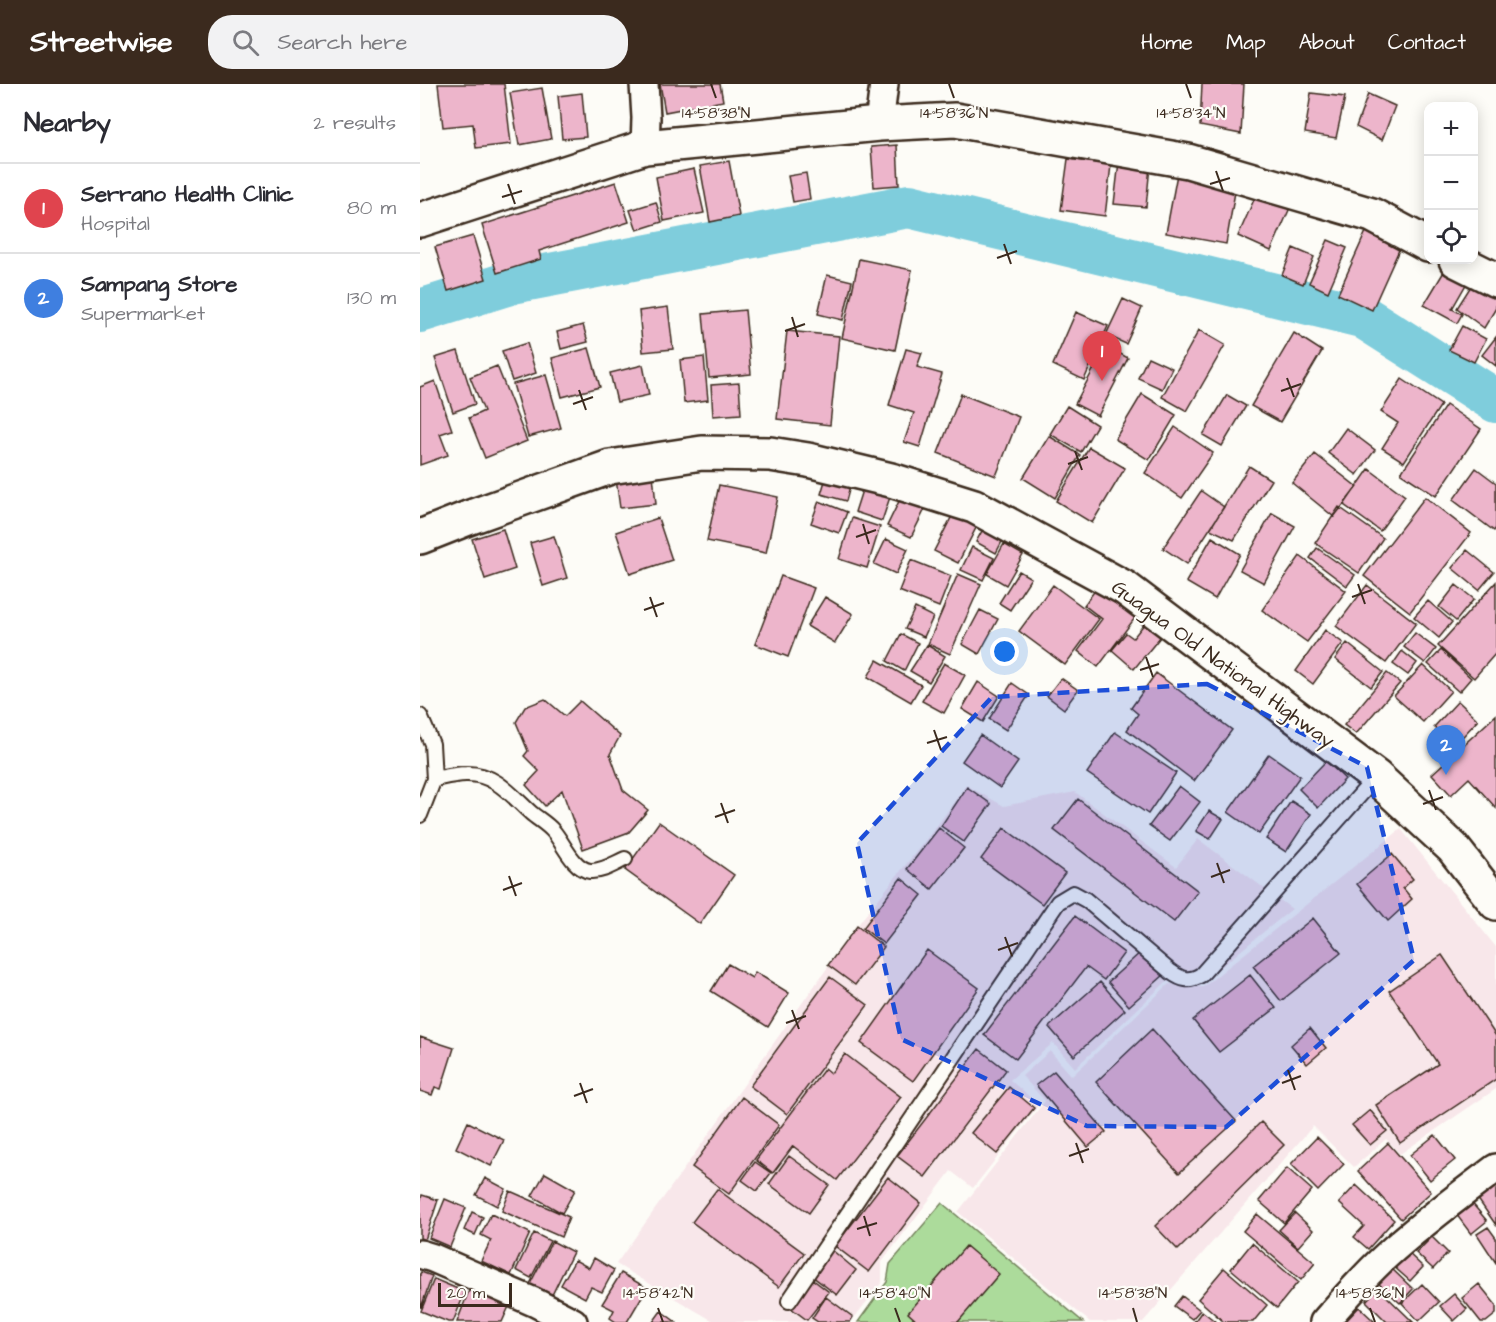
<!DOCTYPE html>
<meta charset="utf-8">
<style>
body{margin:0;font-family:"Architects Daughter",sans-serif;background:#f2f2f3;color:#2b2b33}
.controls{position:absolute;right:18px;top:18px;display:grid;overflow:hidden;border-radius:12px;box-shadow:0 3px 15px #0003}
.controls button{width:54px;height:54px;display:grid;place-items:center;padding:0;border:0;border-bottom:2px solid #e1e1e2;background:#fff;color:#2b2b33;font:30px sans-serif}
.scale{position:absolute;left:18px;bottom:15px;width:74px;box-sizing:border-box;padding-left:6px;border:3px solid #3b2a1e;border-top:0;font-size:16px;line-height:21px;white-space:nowrap;color:#3b2a1e;-webkit-text-stroke:4px #fdfcf7;paint-order:stroke}
.you{position:absolute;left:585px;top:568px;width:21px;height:21px;margin:-15px;border:4px solid #fff;border-radius:50%;background:#1a73e8;box-shadow:0 0 0 9px #1a73e833}
.badge{display:grid;place-items:center;width:39px;height:39px;border-radius:50%;background:#3b2a1e;color:#fff;font-size:20px;font-weight:700}
.pin{position:absolute;translate:-50% -50px;filter:drop-shadow(0 2px 3px #0008)}
.pin::after{content:'';position:absolute;top:32px;width:21px;height:18px;background:inherit;clip-path:polygon(0 0,100% 0,50% 100%)}
.list{margin:0;padding:0;list-style:none}
h2{display:flex;justify-content:space-between;align-items:center;height:78px;margin:0;padding:0 24px;font-size:26px}
h2 small{font-size:20px;font-weight:400;color:#7c7c81}
.list li{display:grid;grid-template-columns:39px 1fr auto;gap:18px;align-items:center;box-sizing:border-box;height:90px;padding:0 24px;border-top:2px solid #e1e1e2}
.list b{display:block;font-size:22px;white-space:nowrap}
.list p{margin:0;font-size:20px;white-space:nowrap;color:#7c7c81}
.list em{font-size:20px;font-style:normal;color:#7c7c81}
.icon{flex:none;width:33px;height:33px;fill:none;stroke:currentColor;stroke-width:2;stroke-linecap:round;stroke-linejoin:round}
.map{position:relative;flex:none;width:1076px;height:1238px;overflow:hidden}
header{display:flex;align-items:center;gap:36px;box-sizing:border-box;height:84px;padding:0 30px;background:#3b2a1e;color:#fff}
header strong{font-size:28px}
nav{display:flex;gap:33px;margin-inline-start:auto;font-size:21px}
.search{width:420px;height:54px;background:#f2f2f3;display:flex;align-items:center;gap:15px;box-sizing:border-box;padding:0 21px;border-radius:24px;color:#7c7c81;font-size:22px}
main{display:flex}
aside{flex:1;background:#fff}
.map>svg:first-child{display:block}
.built{fill:#f8e7ea}
.green{fill:#acdb9b;stroke:#74825c;stroke-width:1.5}
.lines{fill:none;stroke-linecap:round;stroke-linejoin:round}
.river{stroke:#7fcddc;stroke-width:44}
.building{fill:#edb5cb;stroke:#3b2a1e;stroke-width:1.5}
.lane-casing{stroke:#3b2a1e;stroke-width:18}
.street-casing{stroke:#3b2a1e;stroke-width:32}
.secondary-casing{stroke:#3b2a1e;stroke-width:38}
.lane{stroke:#fdfcf7;stroke-width:14}
.street{stroke:#fdfcf7;stroke-width:27}
.secondary{stroke:#fdfcf7;stroke-width:33}
.marked{fill:#1d4ed8;fill-opacity:0.2;stroke:#1d4ed8;stroke-width:4.5;stroke-dasharray:12 8;stroke-linejoin:round}
.ticks{fill:none;stroke:#3b2a1e;stroke-width:2}
.labels{text-anchor:middle;dominant-baseline:central;stroke-width:4.5;stroke-linejoin:round;paint-order:stroke}
.street-label{font-size:21px;fill:#3b2a1e;stroke:#fdfcf7}
.ticks-label{font-size:15px;text-anchor:middle;fill:#3b2a1e;stroke:#fdfcf7;stroke-width:4.5;stroke-linejoin:round;paint-order:stroke}
</style>
<header>
<strong>Streetwise</strong>
<div class="search"><svg class="icon" aria-label="search" viewBox="0 0 24 24"><circle cx="10" cy="10" r="6"/><path d="M15 15l6 6"/></svg>Search here</div>
<nav><a>Home</a><a>Map</a><a>About</a><a>Contact</a></nav>
</header>
<main>
<aside>
<h2>Nearby<small>2 results</small></h2>
<ul class="list">
<li><span class="badge" style="background:#e0444e">1</span><div><b>Serrano Health Clinic</b><p>Hospital</p></div><em>80 m</em></li>
<li><span class="badge" style="background:#3f7fe0">2</span><div><b>Sampang Store</b><p>Supermarket</p></div><em>130 m</em></li>
</ul>
</aside>
<div class="map">
<svg width="1076" height="1238" viewBox="0 0 1076 1238">
<rect width="100%" height="100%" fill="#fdfcf7"/>
<filter id="ink" filterUnits="userSpaceOnUse"><feTurbulence type="fractalNoise" baseFrequency=".0167" numOctaves="2"/><feDisplacementMap in="SourceGraphic" scale="12" xChannelSelector="R" yChannelSelector="G"/><feConvolveMatrix kernelMatrix="1 2 1 2 8 2 1 2 1" color-interpolation-filters="sRGB"/></filter>
<g filter="url(#ink)">
<path class="built" d="M546 701 584 722 655 708 756 783 778 755 872 825 781 899 746 898 655 984 633 959 590 996 619 1021 553 1104 531 1087 462 1178V1198L431 1238H295L196 1180 440 838 519 739Z
M981 745 1076 863V1005L980 1070 966 1055 934 1083 893 1042 723 1238H670L538 1128 625 1017 602 992 630 967 652 992 749 900 783 903Z"/>
<path class="green" d="M522 1119 663 1238H438L467 1198 470 1180Z"/>
<g class="lines">
<path class="river" d="M0 227 93 198 489 122 942 232 1076 317"/>
</g>
<path class="building" d="M18 0H84L91 60 56 64 53 40 23 43Z
M240 0H300L303 17 245 28Z
M782 0H824L821 50 780 42Z
M122 4 131 55 99 61 90 9Z
M162 9 166 53 142 55 138 12Z
M891 9 925 13 916 54 885 49Z
M948 10 975 22 962 56 936 43Z
M477 61 479 101 454 103 451 63Z
M700 69 731 72 726 123 694 120Z
M648 75 691 81 685 132 641 126Z
M309 77 319 132 290 138 280 82Z
M274 85 284 129 244 137 236 93Z
M386 89 390 115 373 118 368 92Z
M757 90 816 102 806 160 746 149Z
M196 98 209 138 119 167 121 175 77 189 62 141Z
M840 102 873 117 851 167 818 152Z
M236 118 242 138 217 146 210 126Z
M949 141 983 157 952 226 918 210Z
M53 152 66 195 28 207 15 163Z
M908 156 927 164 908 208 889 199Z
M873 164 894 173 883 200 862 191Z
M439 175 492 186 475 266 422 254Z
M1031 176 1053 188 1032 225 1042 230 1037 239 1004 221Z
M407 191 432 197 423 236 398 230Z
M1058 191 1076 201V224L1064 244 1037 224Z
M703 215 722 224 706 260 686 251Z
M248 223 253 265 223 268 219 227Z
M325 226 331 290 289 294 283 230Z
M656 228 688 242 664 296 633 281Z
M163 241 168 258 141 265 137 248Z
M1042 242 1066 255 1054 278 1029 266Z
M779 246 805 261 767 327 742 313Z
M367 247 419 252 410 341 357 335Z
M874 249 902 267 860 338 831 322Z
M1076 253V282L1062 271Z
M107 259 116 289 92 297 82 267Z
M686 262 708 274 678 332 655 320Z
M169 264 180 303 142 313 132 274Z
M486 265 502 269 497 283 522 290 500 363 484 358 494 329 469 321Z
M38 267 55 320 33 328 15 274Z
M284 273 288 316 264 319 260 276Z
M728 273 752 284 742 305 718 294Z
M223 281 229 311 197 318 190 289Z
M77 282 107 357 65 374 49 334 64 327 50 293Z
M126 291 141 344 108 353 93 300Z
M982 295 1021 321 984 378 962 364 978 339 961 328Z
M15 297 32 346 20 350 28 371 0 381V303Z
M319 299 321 330 293 332 291 301Z
M541 310 599 333 576 392 518 369Z
M722 310 756 331 729 376 695 355Z
M807 311 826 322 802 362 783 351Z
M1026 321 1061 345 1016 412 981 389Z
M647 322 677 341 661 368 630 350Z
M755 343 793 369 762 414 725 389Z
M926 344 955 366 937 391 908 369Z
M629 352 660 371 635 414 603 394Z
M669 363 705 384 672 439 636 417Z
M895 370 937 403 914 433 872 399Z
M829 382 851 396 814 456 790 445Z
M1056 384 1076 399V444L1074 447 1033 416Z
M949 385 985 412 960 447 924 421Z
M408 387 432 395 426 417 401 410Z
M233 391 236 420 200 424 196 395Z
M444 400 471 410 462 437 435 428Z
M299 401 358 413 346 469 287 457Z
M781 407 804 423 767 480 743 464Z
M483 409 507 421 491 453 467 442Z
M1005 413 1051 449 990 528 944 492Z
M399 417 427 428 419 449 391 439Z
M919 423 963 454 939 489 895 459Z
M852 429 875 442 844 499 820 486Z
M533 430 557 442 538 479 514 467Z
M238 434 252 476 210 490 196 448Z
M432 434 460 443 447 484 419 475Z
M568 436 588 446 576 469 556 458Z
M83 445 95 485 65 495 52 455Z
M134 452 147 494 123 502 110 459Z
M792 453 820 470 795 515 766 498Z
M466 455 488 465 476 490 454 480Z
M584 460 603 471 586 501 567 490Z
M552 463 574 474 563 496 541 486Z
M897 464 935 491 927 502 890 474Z
M1047 466 1074 488 1059 506 1032 484Z
M880 472 926 507 887 558 842 526Z
M491 476 531 492 519 523 479 507Z
M599 487 611 494 590 526 579 519Z
M538 490 561 500 530 570 508 560Z
M361 492 394 504 368 573 335 560Z
M1076 498V569L1054 594 1018 562Z
M633 501 679 535 645 581 599 547Z
M679 501 718 530 678 583 658 567 682 535 664 521Z
M947 501 996 539 966 579 916 542Z
M1036 501 1054 515 1036 537 1019 523Z
M405 513 433 530 415 559 387 542Z
M1008 517 1032 538 1019 554 994 533Z
M495 524 513 533 504 553 485 545Z
M560 526 578 535 559 570 542 560Z
M725 539 741 552 714 585 692 566 706 549 713 554Z
M905 546 923 559 893 600 876 587Z
M995 549 1016 565 1005 579 984 563Z
M481 550 498 559 484 587 467 577Z
M927 559 963 588 951 603 915 575Z
M507 561 525 572 509 598 490 587Z
M1021 566 1051 594 1039 608 1008 580Z
M982 567 997 579 988 591 973 580Z
M457 576 501 601 491 618 448 593Z
M524 579 545 591 524 629 502 617Z
M1003 581 1031 607 1003 638 974 612Z
M736 589 812 646 774 697 707 646 718 630 711 624Z
M967 589 980 599 936 650 924 641Z
M641 594 658 606 644 625 627 612Z
M558 598 579 612 563 638 542 625Z
M592 599 609 611 586 646 569 635Z
M125 615 145 632 160 617 200 652 190 670 203 706 228 726 209 748 163 765 142 706 125 722 106 701 119 687 104 672 108 667 96 638 105 623Z
M1038 617 1058 636 1034 662 1014 643Z
M1076 631V724L1049 694 1031 711 1012 690Z
M695 648 756 689 728 730 667 689Z
M560 651 598 678 580 704 542 677Z
M849 670 880 692 839 750 808 728Z
M906 677 925 695 898 724 879 705Z
M759 702 780 718 750 757 729 742Z
M547 703 571 720 544 758 521 742Z
M658 715 778 807 754 838 634 746Z
M871 717 891 730 866 768 846 755Z
M789 727 803 735 790 755 776 747Z
M239 738 314 791 280 840 205 786Z
M519 744 544 764 512 805 487 785Z
M584 744 645 789 622 820 561 775Z
M972 770 993 795 983 804 992 815 968 837 937 800Z
M481 794 502 811 464 860 443 844Z
M655 832 704 869 684 896 666 883 596 975 564 951Z
M893 834 921 869 861 917 833 882Z
M437 842 464 863 435 901 408 881Z
M507 866 559 904 493 997 441 959Z
M722 867 744 891 709 922 688 898Z
M1022 871 1076 952V995L980 1059 956 1021 1018 980 969 907Z
M308 880 332 894 335 888 369 909 348 943 291 907Z
M830 891 856 924 799 968 773 936Z
M410 893 448 921 367 1030 330 1002Z
M680 898 705 926 654 972 629 943Z
M890 944 906 964 887 980 871 961Z
M732 945 816 1037 759 1089 676 998Z
M0 953 34 964 21 1005 15 1003 12 1011 0 1007Z
M559 965 586 986 505 1093 477 1072Z
M425 970 481 1013 417 1096 373 1062 353 1089 336 1076 405 984 411 989Z
M634 987 686 1048 668 1063 616 1001Z
M589 1003 614 1024 577 1070 551 1049Z
M322 1013 359 1041 309 1110 272 1083Z
M950 1026 967 1047 950 1061 932 1041Z
M48 1038 84 1056 71 1082 36 1064Z
M841 1038 864 1061 758 1166 735 1142Z
M1015 1051 1035 1076 1010 1096 990 1071Z
M897 1053 924 1080 898 1107 871 1080Z
M968 1059 1011 1108 981 1135 938 1087Z
M369 1072 409 1101 389 1129 349 1100Z
M335 1078 351 1089 337 1107 322 1096Z
M867 1084 892 1106 864 1139 839 1117Z
M125 1089 155 1106 142 1129 112 1112Z
M468 1093 501 1119 449 1188 415 1162Z
M65 1094 86 1105 77 1122 56 1111Z
M1076 1096V1141L1055 1111Z
M936 1101 974 1136 948 1165 934 1153 944 1142 919 1119Z
M297 1105 384 1169 359 1203 272 1138Z
M90 1107 149 1133 141 1153 82 1127Z
M2 1111 18 1116 5 1156 0 1154V1118Z
M25 1115 46 1124 30 1163 9 1154Z
M1051 1118 1067 1137 1051 1150 1036 1130Z
M52 1128 63 1133 55 1151 44 1146Z
M875 1129 893 1146 878 1163 859 1146Z
M71 1130 110 1149 91 1191 61 1177 71 1156 61 1151Z
M837 1130 895 1179 881 1196 823 1147Z
M1068 1143 1076 1154V1179L1057 1150Z
M114 1149 130 1157 111 1194 96 1186Z
M1012 1153 1028 1169 1013 1185 996 1169Z
M132 1157 153 1168 130 1215 108 1204Z
M832 1159 878 1198 857 1224 811 1185Z
M546 1162 579 1190 538 1238H498L488 1229Z
M412 1166 436 1186 417 1211 392 1192Z
M986 1167 1003 1183 990 1197 973 1182Z
M174 1174 194 1186 182 1208 171 1203 165 1214 141 1201 155 1176 169 1184Z
M804 1184 847 1221 833 1238H820L818 1237 817 1238H804L778 1215Z
M971 1184 993 1205 980 1219 958 1199Z
M1 1188 12 1192 1 1224 0 1190Z
M201 1189 227 1204 207 1238H196L190 1234 194 1226 182 1220Z
M14 1195 45 1208 33 1238H28L1 1227Z
M392 1195 409 1208 387 1236 371 1224Z
M1002 1200 1019 1218 999 1237 982 1219Z
M1059 1200 1076 1221V1230L1066 1238H1061L1042 1214Z
M51 1201 91 1218 82 1238H37Z
M958 1204 993 1238H967L946 1217Z
M1034 1210 1047 1225 1034 1237 1020 1222Z
M762 1212 780 1226 772 1235 754 1222Z
M406 1213 433 1233 430 1238H398L392 1234Z
M939 1223 955 1238H925Z
M241 1227 256 1238H233Z
M782 1227 796 1238H774Z"/>
<g class="lines">
<defs>
<path id="lane" d="M0 632 12 660 14 695 0 731
M14 695C24 693 36 690 46 690 75 689 92 712 111 729 118 735 127 740 133 747 143 758 153 785 170 787 182 788 194 780 205 775
M369 1217 638 818 653 809 666 816 751 888C762 896 769 898 781 891L956 693"/>
<path id="street" d="M224 0 226 34 225 63
M459 40 464 0
M0 1170 13 1174 114 1218 153 1238
M904 1238C924 1215 945 1191 967 1171 1002 1139 1039 1112 1076 1084"/>
<path id="secondary" d="M0 136 225 63 459 40 535 36 768 77 952 131 1008 161
M1036 176 1076 196
M0 453 48 434 190 383 282 369 350 370 388 376 471 396 554 422 705 504 956 693 1033 764 1076 819"/>
</defs>
<use href="#lane" class="lane-casing"/>
<use href="#street" class="street-casing"/>
<use href="#secondary" class="secondary-casing"/>
<use href="#lane" class="lane"/>
<use href="#street" class="street"/>
<use href="#secondary" class="secondary"/>
</g>
</g>
<path class="marked" d="M787 600 947 683 994 876 806 1043 667 1042 481 955 437 759 572 613Z"/>
<path class="ticks" d="M291 0 296 14M529 0 534 14M766 0 771 14M796 87 803 107M88 100 95 120M790 100 810 94M82 113 102 107M584 160 591 180M577 174 597 167M372 233 378 253M365 247 385 240M867 294 874 313M159 306 166 326M861 307 881 300M153 320 173 313M655 367 662 386M648 380 668 373M443 440 449 460M436 453 456 446M938 500 945 520M230 513 237 533M932 513 952 506M224 526 244 519M726 573 733 593M720 586 739 580M514 646 521 666M507 659 527 653M1009 706 1016 726M301 719 308 739M1003 720 1023 713M295 733 315 726M797 779 804 799M89 792 96 812M791 793 810 786M83 806 102 799M585 853 592 872M578 866 598 859M372 926 379 945M366 939 386 932M868 986 875 1006M160 999 167 1019M862 999 881 992M154 1012 173 1005M656 1059 663 1079M649 1072 669 1065M444 1132 450 1152M437 1145 457 1139M238 1224 243 1238M475 1224 480 1238M713 1224 717 1238M950 1224 955 1238"/>
<g class="labels">
<g class="street-label">
<text transform="translate(803 580) rotate(36)">Guagua Old National Highway</text>
</g>
</g>
<g class="ticks-label">
<text x="296" y="34">14°58'38"N</text>
<text x="534" y="34">14°58'36"N</text>
<text x="771" y="34">14°58'34"N</text>
<text x="238" y="1214">14°58'42"N</text>
<text x="475" y="1214">14°58'40"N</text>
<text x="713" y="1214">14°58'38"N</text>
<text x="950" y="1214">14°58'36"N</text>
</g>
</svg>
<div class="controls">
<button>+</button>
<button>−</button>
<button><svg class="icon" aria-label="locate" viewBox="0 0 24 24"><circle cx="12" cy="12" r="6"/><path d="M12 2v4M12 18v4M2 12h4M18 12h4"/></svg></button>
</div>
<div class="scale">20 m</div>
<div class="you"></div>
<div class="pin badge" style="left:682px;top:297px;background:#e0444e">1</div>
<div class="pin badge" style="left:1026px;top:691px;background:#3f7fe0">2</div>
</div>
</main>
